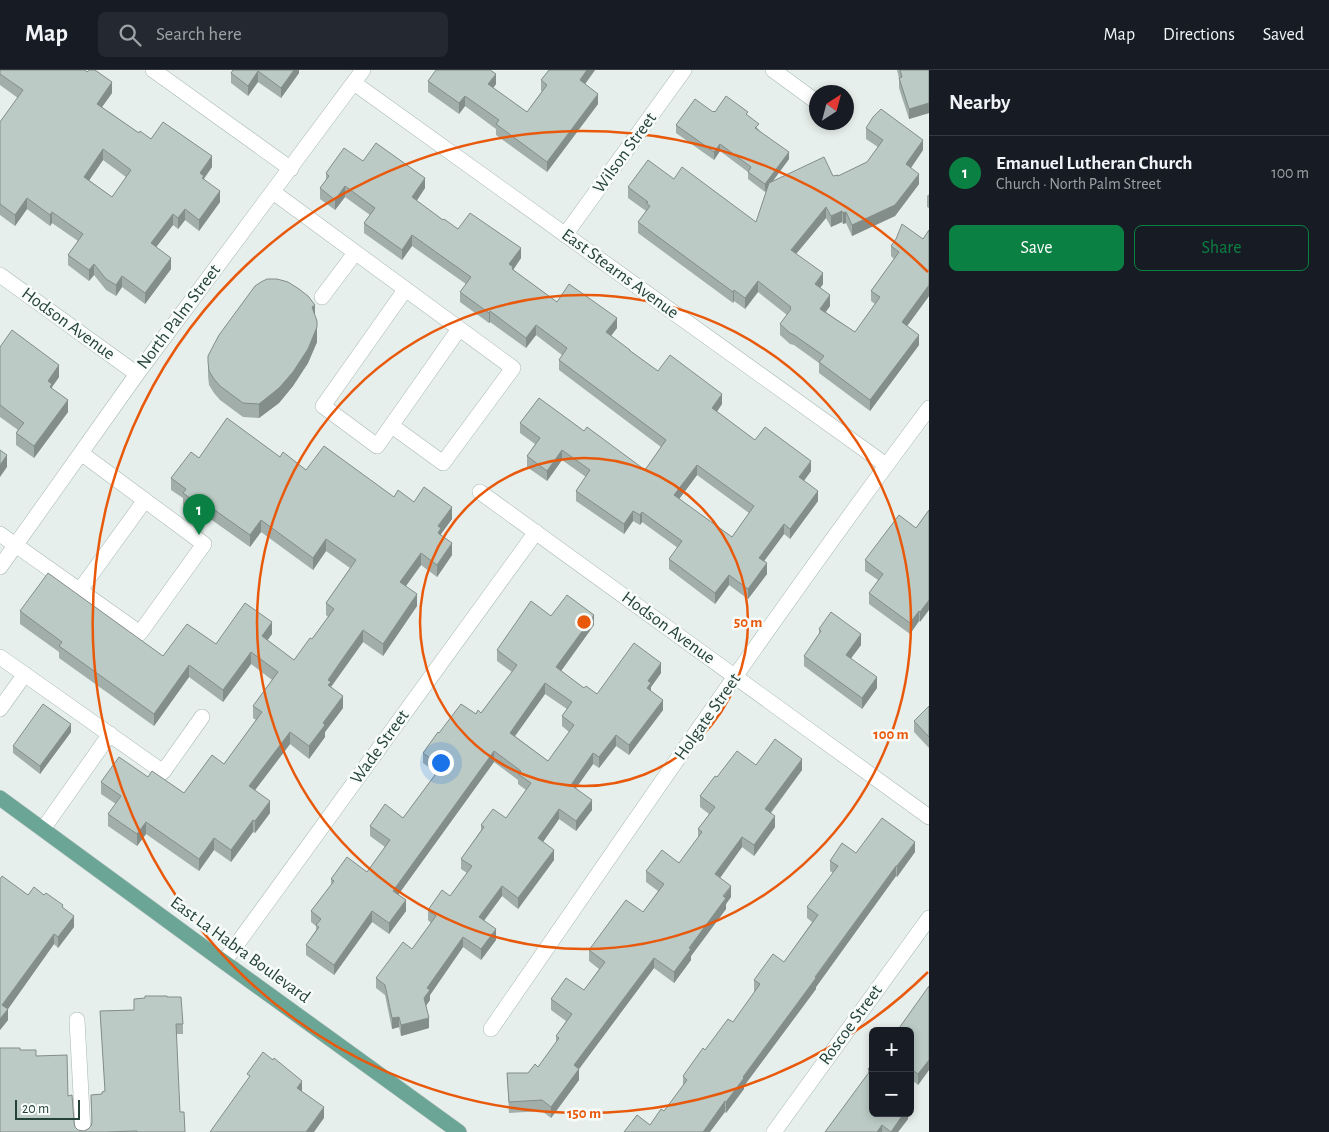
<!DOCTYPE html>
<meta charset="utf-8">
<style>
body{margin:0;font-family:"Alegreya Sans",sans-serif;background:#242831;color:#f1f3f6}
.controls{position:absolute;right:15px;bottom:15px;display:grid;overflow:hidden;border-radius:8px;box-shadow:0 2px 8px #0003}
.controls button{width:45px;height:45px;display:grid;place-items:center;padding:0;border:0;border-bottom:1px solid #363941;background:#171b24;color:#f1f3f6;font:25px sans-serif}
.compass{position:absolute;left:809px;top:15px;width:45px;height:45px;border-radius:50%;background:#171b24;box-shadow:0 2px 8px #0003;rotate:36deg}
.scale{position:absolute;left:15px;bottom:12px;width:65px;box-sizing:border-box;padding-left:5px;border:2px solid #24423a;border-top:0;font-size:14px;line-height:18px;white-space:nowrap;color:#24423a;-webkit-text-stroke:4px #f7fbf9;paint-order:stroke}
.you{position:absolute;left:440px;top:692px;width:18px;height:18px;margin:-12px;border:4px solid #fff;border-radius:50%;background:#1a73e8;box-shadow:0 0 0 8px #1a73e833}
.badge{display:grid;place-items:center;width:32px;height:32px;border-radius:50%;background:#0b8043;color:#fff;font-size:16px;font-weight:700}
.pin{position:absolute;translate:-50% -41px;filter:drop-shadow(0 1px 2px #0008)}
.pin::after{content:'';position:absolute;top:26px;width:18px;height:15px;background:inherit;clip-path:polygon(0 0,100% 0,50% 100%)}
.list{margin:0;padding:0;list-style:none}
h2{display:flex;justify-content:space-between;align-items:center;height:65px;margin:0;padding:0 20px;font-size:21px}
h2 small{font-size:16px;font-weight:400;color:#9ea1a6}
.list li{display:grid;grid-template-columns:32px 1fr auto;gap:15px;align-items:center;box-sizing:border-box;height:75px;padding:0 20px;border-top:1px solid #363941}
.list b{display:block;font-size:19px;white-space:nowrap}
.list p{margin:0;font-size:16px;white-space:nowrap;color:#9ea1a6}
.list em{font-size:16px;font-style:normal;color:#9ea1a6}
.actions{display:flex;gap:10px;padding:15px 20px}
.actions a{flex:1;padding:11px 0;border:1px solid #0b8043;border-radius:8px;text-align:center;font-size:18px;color:#0b8043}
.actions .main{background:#0b8043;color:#fff}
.icon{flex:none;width:28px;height:28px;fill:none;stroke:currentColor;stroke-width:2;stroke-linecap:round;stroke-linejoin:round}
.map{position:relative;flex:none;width:929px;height:1062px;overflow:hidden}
header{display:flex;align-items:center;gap:30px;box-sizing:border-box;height:70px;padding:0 25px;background:#171b24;border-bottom:1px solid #363941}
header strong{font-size:24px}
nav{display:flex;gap:28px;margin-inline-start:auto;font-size:18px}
.search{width:350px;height:45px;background:#242831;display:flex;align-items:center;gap:12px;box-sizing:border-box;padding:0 18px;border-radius:8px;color:#9ea1a6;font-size:19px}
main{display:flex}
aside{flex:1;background:#171b24}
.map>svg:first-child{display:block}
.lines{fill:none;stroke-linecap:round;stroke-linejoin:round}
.minor-casing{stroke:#a8b8b2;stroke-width:16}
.major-casing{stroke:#c2cac8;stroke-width:16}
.minor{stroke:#fff;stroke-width:15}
.major{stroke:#6aa596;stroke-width:15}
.wall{fill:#a1aea9;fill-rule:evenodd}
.shaded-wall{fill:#838d89}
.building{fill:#bbcac4;stroke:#838d89;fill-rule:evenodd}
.ring{fill:none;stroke:#e8590c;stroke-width:2.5}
.labels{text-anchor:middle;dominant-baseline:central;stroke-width:5;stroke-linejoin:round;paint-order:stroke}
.street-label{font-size:18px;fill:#24423a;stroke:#f7fbf9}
.centre{fill:#e8590c;stroke:#f7fbf9;stroke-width:2.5}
.ring-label{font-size:15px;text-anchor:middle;font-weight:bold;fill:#e8590c;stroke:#f7fbf9;stroke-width:5;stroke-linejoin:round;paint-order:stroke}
</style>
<header>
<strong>Map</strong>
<div class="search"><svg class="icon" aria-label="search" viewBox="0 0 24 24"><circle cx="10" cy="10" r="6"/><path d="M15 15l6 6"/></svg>Search here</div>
<nav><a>Map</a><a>Directions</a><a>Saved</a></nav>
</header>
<main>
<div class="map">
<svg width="929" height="1062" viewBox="0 0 929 1062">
<rect width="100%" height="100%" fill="#e6efeb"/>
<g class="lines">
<defs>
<path id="minor" d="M153 0 291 99
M773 0 814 30
M354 13 886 395
M273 122 513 298 443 393 392 356
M565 165 684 0
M0 205 137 304
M405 220 323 336 377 376 459 259
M322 227 355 183
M480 422 929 747
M0 464 140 563 204 474 81 383
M0 497 137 304 363 0
M80 520 145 430
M0 587 163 702 202 647
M0 639 25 604
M43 759 110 664
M224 892 536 462
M77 950 83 1062
M491 959C635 751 777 541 929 338
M774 1062 929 848"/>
<path id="major" d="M0 728 224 892 459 1062"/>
</defs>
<use href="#minor" class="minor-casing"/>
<use href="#major" class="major-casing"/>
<use href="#minor" class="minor"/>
<use href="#major" class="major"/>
</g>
<path class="wall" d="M0 0 112 23 102 37 139 63 212 97 204 109 220 132 199 161 185 150 178 159 173 155 156 177 171 199 145 234 122 217 116 226 106 220 94 205 89 211 68 195V185L78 171 52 153 50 156 27 139 15 156 0 145V52L18 28 0 15ZM103 90 126 107 112 127 89 110Z
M299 0V3L281 28 258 12 248 26 231 13V3Z
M549 0H595L585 14 598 34 547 102 496 65V59L465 36 459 44 428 22V11L496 14 493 18 527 42 542 21H541V10Z
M897 0H929V43L909 49 899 18V8Z
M715 42 748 46 759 60 789 89 772 111 838 106 867 92 878 77 866 69V58L923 80 911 98 919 114 895 146 852 166 846 153 843 154 842 152 831 157 826 148 796 184 823 214 820 218 830 236 826 242 855 262 875 234 871 231V221L894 189 891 186V176L923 169 929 160V226L907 256 919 275 870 341 819 303V293L794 275 790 274 780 265V254L787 245 758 222 745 239 734 231 733 233 638 163V152L646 141 628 128V117L674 109 756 152 767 119 765 122 748 109V102L720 81 714 90 676 63V55Z
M363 91 425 118 416 131 443 150 458 159 521 188 513 200 557 232 617 258 611 266 630 281 658 301 722 334 717 342 755 370 811 401 804 411 818 431 790 469 784 464 764 491 767 504 748 529 729 515 715 534 669 499V489L678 478 642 452 640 455 633 451 624 464 576 431V421L586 407 562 390 547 411 527 397V386L535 374 520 363V353L584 361 645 400 661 377 559 300V290L562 285 536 265 526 278 490 252 489 253 460 232V222L466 214 412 176 402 190 364 163V153L370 145 345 127 335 140 320 129V118L326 110V103ZM697 405 749 443 732 467 679 429Z
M929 124V138L927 137V126Z
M315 246 317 265V272L308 293 293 316 279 333 259 348 243 347 220 330 214 323 209 315 208 306V292Z
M0 277 59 307 52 317V319L68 342 34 388 16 375V363L18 360 0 347Z
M280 387 306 400 394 427 414 432 452 449 441 464V465L452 485 437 507 421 495 406 516 417 536 383 586 363 572 341 603 331 617 343 638 325 662V667L309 689 290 674 255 720 270 743 255 763 253 762 231 792 214 780 199 801 146 764 137 776 108 756V744L116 734 101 724V712L148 707 184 723 224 694 256 650 253 648V636L272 610 251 594 223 632 189 607 154 656 59 588V582L20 554V541L163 586 216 574 272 564 267 570 294 590 312 569 328 547 326 545V533L350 498 326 481 313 500 261 462 250 477 209 448 206 452 183 435V428L171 420V408L199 388Z
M929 440 920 552 919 551 910 564 869 534V523L878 510 865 501V490L916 458Z
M551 546 594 555 561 601 584 618 597 624 661 603 651 617V621L663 640 629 685 616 676 599 698 593 694 576 718 592 740 576 761 559 749 543 772 554 790 518 839 502 826 484 851 496 870 481 890 463 877 430 925V930L426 936 429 958 401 966 399 957 392 959 385 925 376 918V908L412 879 431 853 428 850V840L450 826 467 803 461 799V789L481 760V755L506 748 526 720 518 714V710L494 692 398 825 406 841 389 864 372 852 334 905 306 885V875L316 860V856L311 852V841L331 815V809L367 802 385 777 370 766V756L403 748 434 706V701L423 693V683L439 663 476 644 481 643 512 602 497 591V580ZM545 624 567 639 562 646V656L569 662 548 691 515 666Z
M819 559 861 575 851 588 877 618 862 639 804 596V586L819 564Z
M929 636V678L914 662V651Z
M71 662 40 704 13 683V676Z
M756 695 802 700 771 743 775 757 754 786 742 777 720 808 731 827 726 834V839L691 886V890L674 913 654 898 579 999V1010L551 1048 542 1041 509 1043 507 1003H528L538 997 556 973V966L566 951 551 940V929L584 920 599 899 589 891V880L643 842 658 821 646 812V801L679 793 698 768V759L709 744 700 737V726L717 707Z
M915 782 897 807 896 806 816 917V919L744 1016V1019L726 1043 725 1042 650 1055 664 1041 683 1016V1006L705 980 733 952 755 922 754 921V910L784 892 812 852 807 848V837L833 803 830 801V791L856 783Z
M28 825 63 838 74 857 58 878 54 874 8 939V950L0 960Z
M929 916V1000L918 1015 911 1009 910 961Z
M167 927 183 954V964H176L180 1042 185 1062H0L20 980 36 986 68 1026 74 1052 75 1057 78 1060 84 1061 88 1059 91 1056 92 1053 91 1025 102 1024 105 1021 100 941 134 940V929Z
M873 993V1043H908V1049L898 1062H825L868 1005V999Z"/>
<path class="shaded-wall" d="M294 0H299V3L281 28V18Z
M587 0H595L580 21V10Z
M258 1V12L248 26V16Z
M496 4V14L488 25V14Z
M112 12V23L97 44V34Z
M598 24V34L547 102V92Z
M465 26V36L459 44V33Z
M929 33V43L909 49V39Z
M923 70V80L906 105V94Z
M720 74V81L714 90V82Z
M103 79V90L84 118V107Z
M789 82V89L765 122V114Z
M212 86V97L204 108V116L200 103Z
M919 104V114L895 146 852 166V155Z
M425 108V118L412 138V127Z
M345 116V127L335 140V130Z
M220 121V132L199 161V150Z
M27 128V139L15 156V145Z
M826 137V148L791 190V180Z
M185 139V150L178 159V148Z
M842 141V152L831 157V146Z
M52 142V153L50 156V145Z
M846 142V153L843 154V143Z
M173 144V155L151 184V173Z
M412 165V176L402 190V180Z
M521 178V188L513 200 512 209 509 194Z
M171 188V199L145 234V223Z
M94 194V205L89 211V200Z
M823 203V214L815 225V214Z
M122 206V217L116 226V215Z
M758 211V222L745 239V228Z
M929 215V226L902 263V252Z
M734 220V231L733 233V222Z
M830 225V236L820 249V239Z
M315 235V249L312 237Z
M490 241V252L489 253V243Z
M617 248V258L606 272V262Z
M317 251V272L308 293 293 316 279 333 259 348V334Z
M536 255V265L526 278V268Z
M919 265V275L870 341V330Z
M59 295V307L52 317V326L48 311Z
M722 324V334L712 348V338Z
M68 330V342L34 388V376Z
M562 380V390L547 411V401Z
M7 385V397L0 407V395Z
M811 391V401L799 417V407Z
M697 395V405L674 436V425Z
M818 421V431L790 469V459Z
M209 436V448L206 452V440Z
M452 437V449L441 464V470L438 475V456Z
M633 441V451L624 464V454Z
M642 442V452L640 455V445Z
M261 450V462L250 477V465Z
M784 454V464L759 498V488Z
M326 469V481L313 500V488Z
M452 473V485L437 507V495Z
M421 483V495L400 524V512Z
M767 493V504L748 529V519Z
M729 505V515L715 534V523Z
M417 524V536L383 586V574Z
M929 530V540L920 552V542Z
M919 541V551L910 564V553Z
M594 545V555L556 608V597Z
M272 552V564L262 578V566Z
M363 560V572L328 621V610Z
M861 564V575L846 595V585Z
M251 582V594L223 632V620Z
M661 593V603L651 617V623L647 628 648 611Z
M189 595V607L154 656V644Z
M877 607V618L862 639V628Z
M545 613V624L510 673V663Z
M343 626V638L325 662V667L309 689V676L323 653Z
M663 630V640L629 685V675Z
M71 654V662L40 704V696Z
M290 662V674L249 728V716Z
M616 665V676L599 698V687Z
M494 681V692L393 832V821Z
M593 683V694L571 725V715Z
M802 689V700L765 750V739Z
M592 730V740L576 761V751Z
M270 731V743L255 763V751Z
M559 739V749L538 779V768Z
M775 746V757L754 786V775Z
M253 750V762L231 792V780Z
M146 752V764L137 776V764Z
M742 767V777L715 815V804Z
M214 768V780L199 801V789Z
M915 772V782L897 807V796Z
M554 780V790L518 839V828Z
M896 796V806L816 917V919L744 1016V1019L726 1043V1032L743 1007Z
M502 816V826L479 857V847Z
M731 816V827L726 834V839L691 886V890L674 913V902Z
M406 830V841L389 864V853Z
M372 841V852L334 905V895Z
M74 846V857L58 878V867Z
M496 859V870L481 890V879Z
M54 864V874L8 939V950L0 960V949L2 935Z
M463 867V877L430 925V930L424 938V928L427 918Z
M654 888V898L579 999V1010L551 1048V1037L574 995Z
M399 947V957L392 959V948Z
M429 948V958L401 966V955Z
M929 990V1000L918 1015V1004Z
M302 1011V1022L297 1018Z
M725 1031V1042L710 1062H703Z
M324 1037V1048L314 1062H306Z
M904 1043H908V1049L898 1062H891Z
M882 1055V1062H877Z"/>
<path class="building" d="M0 0H85L87 2 89 0H95L112 12 97 34 139 63 140 61 151 69 163 52 212 86 200 103 204 106 202 108 220 121 199 150 185 139 178 148 173 144 151 173 171 188 145 223 122 206 116 215 106 209 94 194 89 200 68 185 83 164 52 142 50 145 27 128 15 145 0 134V52L23 20 0 4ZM103 79 131 100 112 127 84 107Z
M233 0H294L281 18 258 1 248 16 231 3Z
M436 0H490L496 4 488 14 527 42 547 15 541 10 549 0H587L580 10 598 24 547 92 496 54 499 50 465 26 459 33 428 11Z
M900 0H929V33L909 39 899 8 902 7Z
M726 26 748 42 746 44 759 54 755 58 789 82 765 114 748 102 751 97 720 74 714 82 676 55 695 29 713 42 714 41 715 42Z
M881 39 923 70 906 94 919 104 895 135 852 155 846 142 843 143 842 141 831 146 826 137 791 180 823 203 815 214 830 225 820 239 855 262 880 227 871 221 899 182 891 176 896 169 902 154 923 169 929 160V215L902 252 919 265 870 330 819 292 824 286 794 265 790 263 780 254 791 239 790 238 791 237 758 211 745 228 734 220 733 222 638 152 650 136 646 133 648 132 628 117 648 90 674 109 682 97 756 152 769 113 824 87 833 106 838 105V106L867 92 883 70 866 58 873 47Z
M376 73 425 108 412 127 443 150 444 149 458 159 470 143 521 178 509 194 513 197 512 199 557 232 569 214 617 248 606 262 630 280H629L658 301 670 285 722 324 712 338 723 346 755 370 765 357 811 391 799 407 818 421 790 459 784 454 759 488 767 493 748 519 729 505 715 523 669 489 682 471 642 442 640 445 633 441 624 454 576 421 590 400 562 380 547 401 527 386 540 368 520 353 539 328 584 361 587 357 645 400 666 370 559 290 567 278 536 255 526 268 490 241 489 243 460 222 471 207 412 165 402 180 364 153 375 138 345 116 335 130 320 118 329 106 326 103 344 78 363 91ZM697 395 754 436 732 467 674 425Z
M267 209H277L288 212 299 219 308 226 315 235 312 237 317 251V257L308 279 293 302 279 318 259 334 243 333 220 316 214 309 209 301 208 292V286L219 265 255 216 261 212Z
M12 260 59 295 48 311 52 314 50 317 68 330 34 376 16 363 24 353 0 335V277Z
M227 348 280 387 283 382 306 400 324 376 394 427 398 420 414 432 424 417 452 437 438 456 441 458 438 463 452 473 437 495 421 483 400 512 417 524 383 574 363 560 341 591 328 610 331 612 328 615 343 626 323 653 325 655 309 676 290 662 249 716 270 731 255 751 253 750 231 780 214 768 199 789 146 752 137 764 108 744 121 726 101 712 119 687 148 707 152 701 184 723 212 685 224 694 262 642 253 636 278 602 251 582 223 620 189 595 154 644 59 576 62 572 20 541 48 503 163 586 187 554 216 574 245 533 272 552 262 566 294 590 310 568 312 569 334 539 326 533 356 490 326 469 313 488 261 450 250 465 209 436 206 440 183 423 186 419 171 408 191 382 199 388Z
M0 380 7 385 0 395Z
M929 440V530L920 542 919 541 910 553 869 523 883 504 865 490 899 445 916 458Z
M567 525 594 545 556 597 584 618 586 616 597 624 634 573 661 593 648 611 651 613 647 618 663 630 629 675 616 665 599 687 593 683 571 715 592 730 576 751 559 739 538 768 554 780 518 828 502 816 479 847 496 859 481 879 463 867 427 918 430 920 424 928 429 948 401 955 399 947 392 948 385 915 376 908 403 872 412 879 436 846 428 840 442 820 450 826 472 796 461 789 484 757 481 755 493 739 506 748 531 713 518 704 521 701 494 681 393 821 406 830 389 853 372 841 334 895 306 875 319 857 316 855 321 849 311 841 334 811 331 809 347 787 367 802 390 770 370 756 385 734 403 748 438 701 434 699 438 694 423 683 438 662 439 663 461 634 476 644 478 640 481 643 517 595 497 580 531 531 551 546ZM545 613 572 632 562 646 574 655 548 691 510 663Z
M831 542 861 564 846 585 877 607 862 628 804 586 821 561 819 559Z
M43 634 71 654 40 696 13 676Z
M929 636V667L914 651Z
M775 669 802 689 765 739 775 746 754 775 742 767 715 804 731 816 723 826 726 828 689 878 691 879 674 902 654 888 574 995 579 999 551 1037 542 1030 509 1032 507 1003H528L535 994 538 997 559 968 556 966 572 944 551 929 566 908 584 920 605 892 589 880 620 838 626 830 643 842 664 814 646 801 662 780 679 793 702 762 698 759 715 737 700 726 715 706 717 707 737 681 756 695Z
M882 748 915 772 897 796H896L815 907 816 908 743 1007 744 1008 726 1032 725 1031 703 1062H624L637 1045 650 1055 661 1039 664 1041 687 1010 683 1006 703 978 705 980 728 949 733 952 760 914 754 910 773 884 784 892 818 845 807 837 838 796 830 791 842 773 856 783Z
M2 806 28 825 34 817 44 825 46 823 63 835 62 837 74 846 58 867 54 864 2 935 8 939 0 949V809Z
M929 916V990L918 1004 911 999H910V961H897Z
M145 926H167V927H181L183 954H176L180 1042H184L185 1062H137V1061L105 1062H0V978H20V980H36V986L67 985 68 1026 72 1025 74 1052 75 1057 78 1060 84 1061 88 1059 91 1056 92 1052 91 1025 102 1024V1022L105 1021 100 941 134 940V929L145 928Z
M263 982 273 990 274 988 302 1011 297 1018 324 1037 306 1062H210L250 1006 247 1004Z
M873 993V1043H904L891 1062 882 1055 877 1062H825L870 1001 868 999Z"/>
<g class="ring">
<circle cx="584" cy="552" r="164"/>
<circle cx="584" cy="552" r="327"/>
<path d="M928 902A491 491 0 1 1 928 202"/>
</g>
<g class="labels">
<g class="street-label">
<text transform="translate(625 83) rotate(-54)">Wilson Street</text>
<text transform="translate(620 204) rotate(36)">East Stearns Avenue</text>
<text transform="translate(179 247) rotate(-53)">North Palm Street</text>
<text transform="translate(68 254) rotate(36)">Hodson Avenue</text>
<text transform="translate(668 558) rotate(36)">Hodson Avenue</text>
<text transform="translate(708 647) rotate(-55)">Holgate Street</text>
<text transform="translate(380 677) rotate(-54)">Wade Street</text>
<text transform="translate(240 880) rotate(36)">East La Habra Boulevard</text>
<text transform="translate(851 955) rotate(-54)">Roscoe Street</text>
</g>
</g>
<circle cx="584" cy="552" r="8" class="centre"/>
<g class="ring-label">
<text x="748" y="557">50 m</text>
<text x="891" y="669">100 m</text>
<text x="584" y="1048">150 m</text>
</g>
</svg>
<div class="controls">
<button>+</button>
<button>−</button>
</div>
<svg class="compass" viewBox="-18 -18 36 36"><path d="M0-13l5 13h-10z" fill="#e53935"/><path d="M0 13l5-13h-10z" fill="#9ea1a6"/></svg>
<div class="scale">20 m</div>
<div class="you"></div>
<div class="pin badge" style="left:199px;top:465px">1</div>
</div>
<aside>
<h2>Nearby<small></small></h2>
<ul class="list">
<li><span class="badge">1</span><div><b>Emanuel Lutheran Church</b><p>Church · North Palm Street</p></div><em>100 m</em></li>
</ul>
<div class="actions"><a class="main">Save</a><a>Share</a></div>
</aside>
</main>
